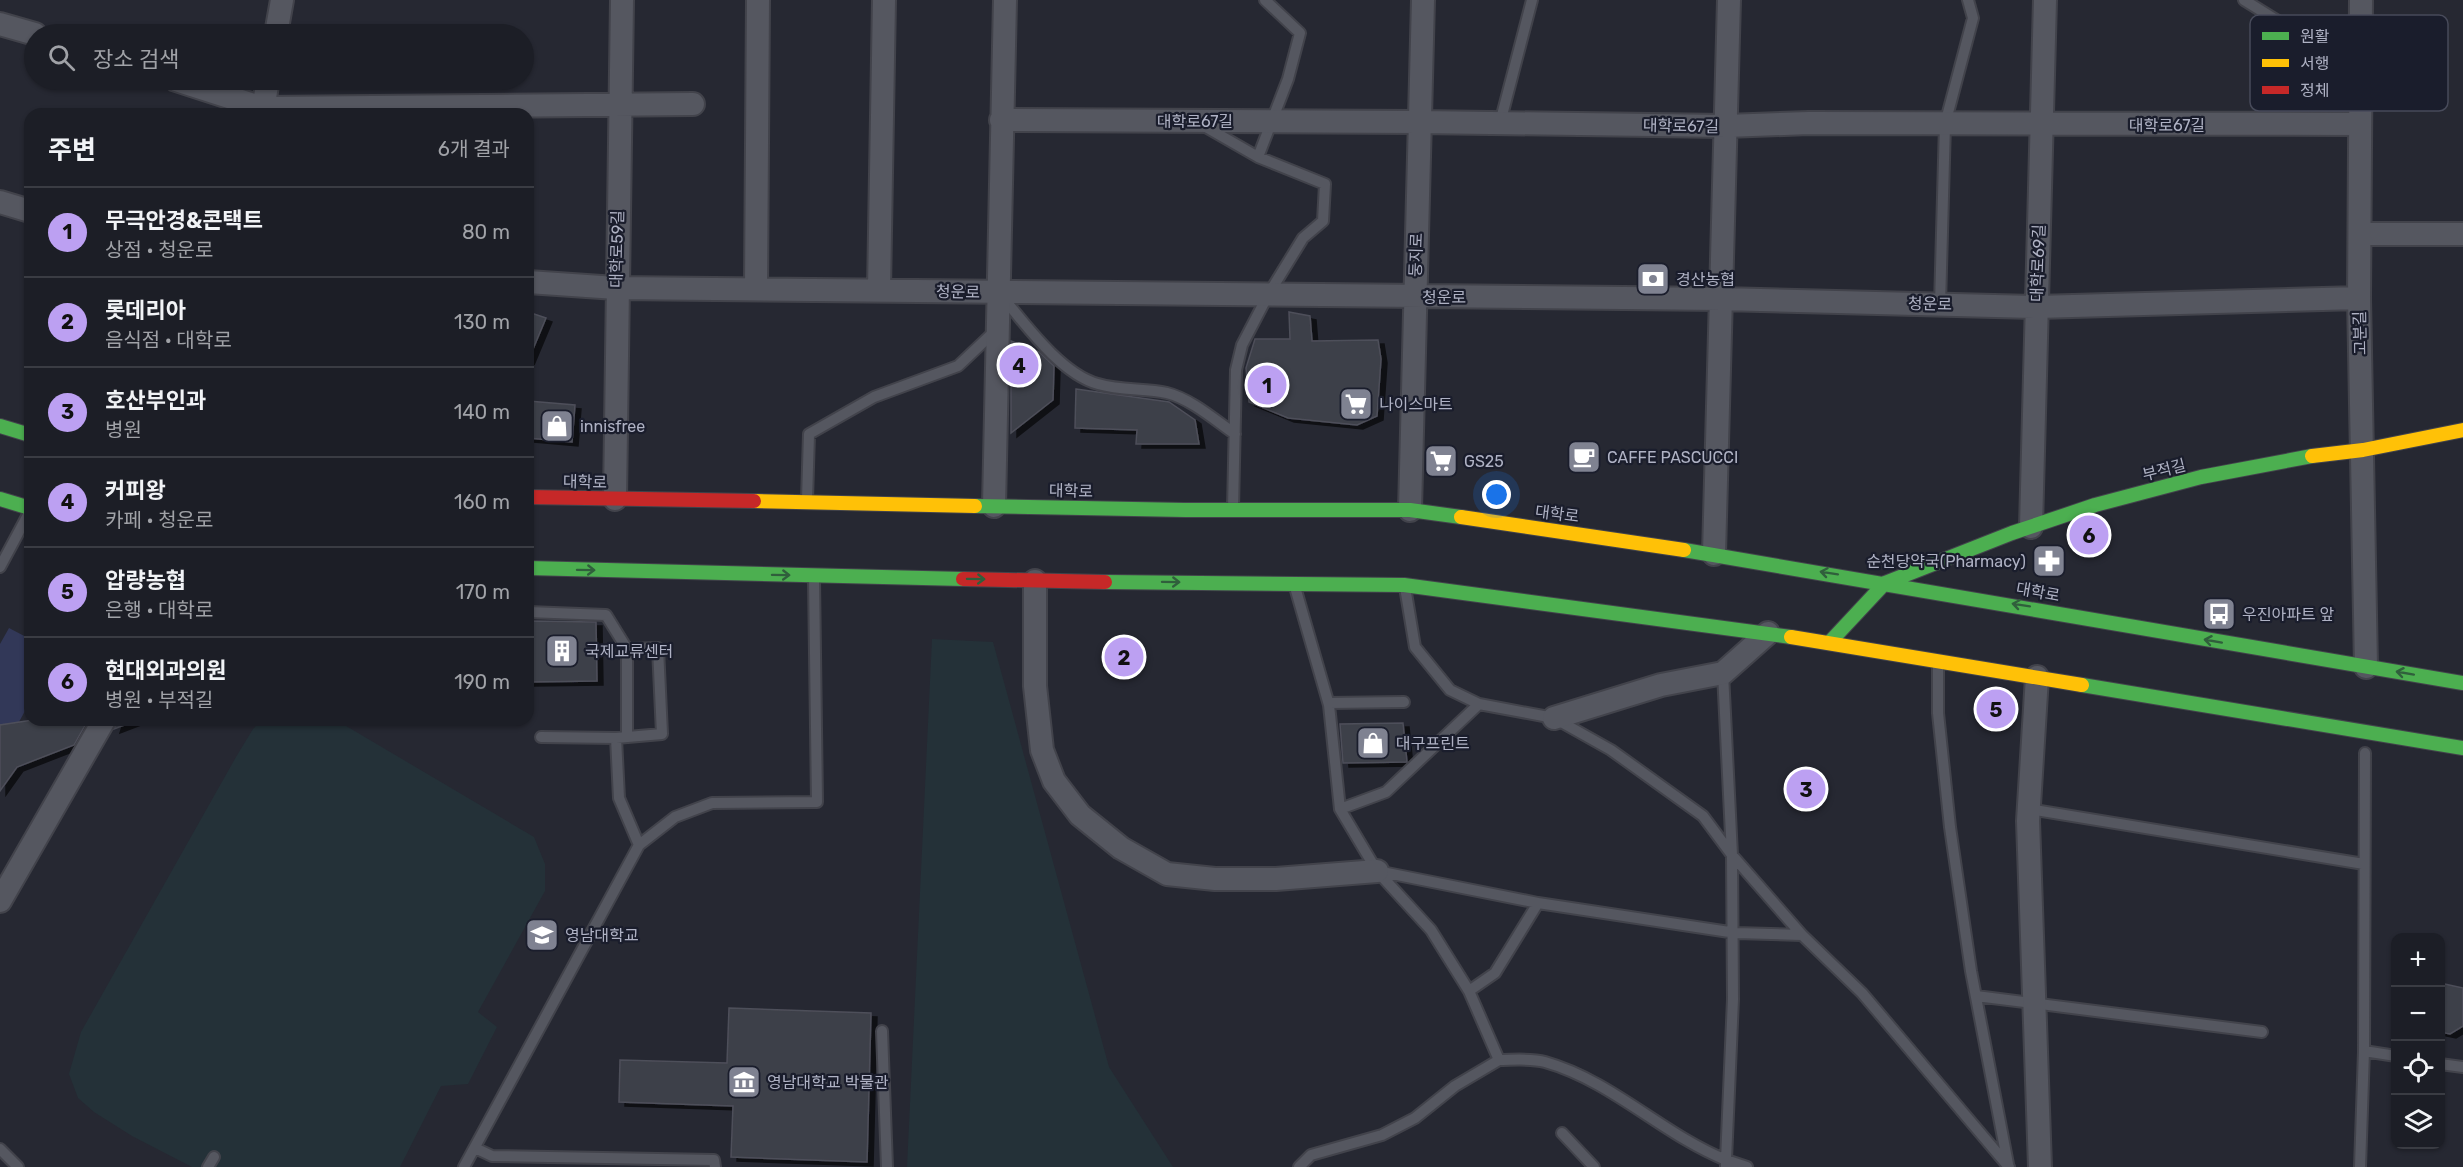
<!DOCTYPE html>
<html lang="ko">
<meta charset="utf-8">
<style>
body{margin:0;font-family:Rubik,"Noto Sans KR",sans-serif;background:#25272e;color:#f1f3f6}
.controls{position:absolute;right:18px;bottom:18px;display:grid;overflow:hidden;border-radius:12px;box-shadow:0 2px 4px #0004}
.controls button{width:54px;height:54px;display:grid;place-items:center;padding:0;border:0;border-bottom:2px solid #3a3c43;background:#1c1e26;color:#f1f3f6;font:30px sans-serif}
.you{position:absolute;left:1497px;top:495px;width:21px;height:21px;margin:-15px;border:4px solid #fff;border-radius:50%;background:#1a73e8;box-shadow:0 0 0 9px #1a73e833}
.badge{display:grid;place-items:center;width:39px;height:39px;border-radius:50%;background:#bca0f2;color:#111;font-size:20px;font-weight:700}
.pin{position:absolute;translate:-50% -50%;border:3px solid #fff;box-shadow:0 2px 6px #0006}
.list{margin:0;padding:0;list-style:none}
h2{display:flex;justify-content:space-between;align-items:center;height:78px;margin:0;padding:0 24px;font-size:26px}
h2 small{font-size:20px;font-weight:400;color:#a0a2a7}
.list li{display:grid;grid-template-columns:39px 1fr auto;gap:18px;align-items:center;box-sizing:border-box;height:90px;padding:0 24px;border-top:2px solid #3a3c43}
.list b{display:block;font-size:22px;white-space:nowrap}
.list p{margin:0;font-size:20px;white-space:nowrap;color:#a0a2a7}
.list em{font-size:20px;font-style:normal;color:#a0a2a7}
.icon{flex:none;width:33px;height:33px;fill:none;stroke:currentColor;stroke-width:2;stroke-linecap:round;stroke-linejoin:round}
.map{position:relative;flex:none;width:2463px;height:1167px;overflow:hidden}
.search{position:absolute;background:#1c1e26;box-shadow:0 2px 4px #0004;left:24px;top:24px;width:510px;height:66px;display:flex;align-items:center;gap:15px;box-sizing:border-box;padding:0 21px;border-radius:33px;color:#a0a2a7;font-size:22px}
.panel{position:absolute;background:#1c1e26;box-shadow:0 2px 4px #0004;left:24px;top:108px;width:510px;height:618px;border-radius:18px}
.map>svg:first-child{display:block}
.green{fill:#243138}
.water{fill:#323858}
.building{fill:#3d3f48;stroke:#4e4f5a;stroke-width:1.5;filter:url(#shadow)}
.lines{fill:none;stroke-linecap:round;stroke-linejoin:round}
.lane-casing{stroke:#42434b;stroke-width:14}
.street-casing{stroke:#42434b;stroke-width:26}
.fast-casing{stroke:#42434b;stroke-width:16}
.slow-casing{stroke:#42434b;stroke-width:16}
.jam-casing{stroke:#42434b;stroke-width:16}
.lane{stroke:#555760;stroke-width:10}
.street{stroke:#555760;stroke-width:22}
.fast{stroke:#4caf50;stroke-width:14}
.slow{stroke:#ffc107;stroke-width:14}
.jam{stroke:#c62828;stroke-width:14}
.oneway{stroke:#305f3c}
.labels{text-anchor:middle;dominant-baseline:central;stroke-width:4.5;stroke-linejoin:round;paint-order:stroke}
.street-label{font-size:16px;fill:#afb2c4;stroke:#1a1d2c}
.poi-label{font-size:16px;fill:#afb2c4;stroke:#1a1d2c;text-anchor:start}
.key{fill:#1a1d2c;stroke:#474a5a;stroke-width:1.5}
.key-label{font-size:16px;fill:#afb2c4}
</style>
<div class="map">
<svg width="2463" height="1167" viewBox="0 0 2463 1167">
<defs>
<filter id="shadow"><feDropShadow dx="6" dy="4" stdDeviation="0" flood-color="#0009"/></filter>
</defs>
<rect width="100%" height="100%" fill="#262832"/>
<path class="green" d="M932 639 993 642 1109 1067 1173 1167H907Z
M262 720H336L534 837 545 864V891L478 1012 497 1027 468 1084 441 1086 400 1167H192L132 1136 94 1112 78 1098 69 1074 81 1032 236 757 253 729Z"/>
<path class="water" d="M9 628 30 639V702L0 756V644Z"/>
<path class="building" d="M528 312 546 318 528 361Z
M1289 312 1310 316 1312 341 1378 340 1381 359 1377 416 1357 425 1288 418 1249 402 1246 368 1255 339H1290Z
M1011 341 1039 352 1054 366 1053 400 1011 433Z
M1076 389 1169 402 1195 420 1199 444H1136L1137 430 1075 428Z
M528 401 575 405 572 442 528 438Z
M528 621 596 622 597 681 528 682Z
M33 720H88L74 745 17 767 0 791V725Z
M117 720H135V721L114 729Z
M1403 723 1407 762 1343 763 1340 724Z
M2440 983 2463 988V1026L2450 1034 2440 1032Z
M729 1008 871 1013 867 1162 731 1157 733 1106 619 1102 620 1060 727 1063Z"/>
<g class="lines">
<defs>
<path id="lane" d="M2244 0 2360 72
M1500 123 1532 0
M1204 126 1258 157 1325 184 1323 221 1303 238 1268 295 1242 345 1236 370 1233 509
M1258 157 1288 79 1300 33 1265 0
M1001 295C1025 324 1061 374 1098 384 1121 391 1145 388 1167 393 1191 399 1215 420 1235 434
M1940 305 1945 124 1973 18 1968 0
M807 500 809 434 874 397 958 366 995 331
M0 567 30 511
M1295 587 1329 705 1340 809 1377 871 1431 930 1469 991 1499 1060C1513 1060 1531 1058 1545 1062 1612 1081 1662 1134 1726 1160V1167
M1405 587 1415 647 1450 690 1479 704 1554 718 1611 750 1703 816 1732 855 1802 935 1862 993 2009 1167
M528 612 606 615 627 649
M1938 663V713L1950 827 1971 971 2008 1164
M1723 673 1732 855 1733 999 1726 1160 1747 1167
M1329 703 1404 702
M541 737 616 738
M627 737V649L658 648 662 734 616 738 619 798 639 845
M1340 809 1386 792 1479 704
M2029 809 2364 864
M1377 871 1538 903 1495 973 1469 991
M1538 903 1736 933 1802 935
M1976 996 2262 1032
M882 1031 887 1167
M2364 1051 2396 1056
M2440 1064 2463 1067
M1562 1133 1594 1167
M475 1148 492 1156 714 1160 715 1167
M0 1149 18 1167
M208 1167 214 1157
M464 1167 639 845 675 817 712 803 817 802 814 579
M1299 1167 1311 1155 1382 1135 1415 1118 1455 1086 1499 1060
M2360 1167 2364 1051 2365 753"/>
<path id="street" d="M2361 0 2359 298 2366 667
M0 24 35 34
M276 34 282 0
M176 80 263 108 693 104
M262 114 268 80
M1001 120 1419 122 1726 126 1809 123 2360 124
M0 202 30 211
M2360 234H2463
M528 282 616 288 1722 299 2037 307 2359 298
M756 289 758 0
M879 290 884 0
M615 499 622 0
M994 506 1005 0
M1410 510 1423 0
M2031 527 2045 0
M1714 554 1729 0
M1035 581V686L1042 750 1054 781 1080 815 1121 848 1167 874 1215 879H1276L1377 871
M2037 677 2028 821 2040 1167
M1554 718 1661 685 1723 673 1768 633
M0 901 104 720"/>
<path id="fast" d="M0 426 30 435
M0 499 30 508
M975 506 1185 510H1410L1461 517
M1684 550 2463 683
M528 568 963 579
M1105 582 1404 585 1791 637
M1829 643 1885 583 2012 533 2095 505 2201 477 2312 456
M2082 685 2463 748"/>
<path id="slow" d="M2312 456 2363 450 2463 430
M754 501 975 506
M1461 517 1684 550
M1791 637 2082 685"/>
<path id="jam" d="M528 497 754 501
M963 579 1105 582"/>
</defs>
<use href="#lane" class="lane-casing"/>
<use href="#street" class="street-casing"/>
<use href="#fast" class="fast-casing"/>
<use href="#slow" class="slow-casing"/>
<use href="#jam" class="jam-casing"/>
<use href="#lane" class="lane"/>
<use href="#street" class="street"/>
<use href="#fast" class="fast"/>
<use href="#slow" class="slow"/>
<use href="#jam" class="jam"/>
</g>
<defs><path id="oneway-shaft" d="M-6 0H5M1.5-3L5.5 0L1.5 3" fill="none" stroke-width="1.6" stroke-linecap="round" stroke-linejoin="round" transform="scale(1.5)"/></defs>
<g class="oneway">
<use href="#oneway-shaft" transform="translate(586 570) rotate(1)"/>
<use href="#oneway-shaft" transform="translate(1829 573) rotate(-171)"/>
<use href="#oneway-shaft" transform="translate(781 575) rotate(1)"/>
<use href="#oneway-shaft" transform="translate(976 579) rotate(1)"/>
<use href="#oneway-shaft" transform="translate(1171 582) rotate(1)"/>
<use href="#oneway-shaft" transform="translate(2021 605) rotate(-171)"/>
<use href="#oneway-shaft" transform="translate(2213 641) rotate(-170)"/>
<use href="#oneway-shaft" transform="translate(2405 673) rotate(-170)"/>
</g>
<defs>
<symbol id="bank-square" viewBox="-11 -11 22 22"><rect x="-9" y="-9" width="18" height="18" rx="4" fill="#7f8291" stroke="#1a1d2c"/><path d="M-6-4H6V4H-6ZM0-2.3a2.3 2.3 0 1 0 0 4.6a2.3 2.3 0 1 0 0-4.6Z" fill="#fff"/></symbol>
<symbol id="supermarket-square" viewBox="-11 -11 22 22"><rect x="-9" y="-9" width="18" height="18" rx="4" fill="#7f8291" stroke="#1a1d2c"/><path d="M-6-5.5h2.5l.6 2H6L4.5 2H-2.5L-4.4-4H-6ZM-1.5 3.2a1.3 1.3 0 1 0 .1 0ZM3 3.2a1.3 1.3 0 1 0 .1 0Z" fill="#fff"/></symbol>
<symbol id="shop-square" viewBox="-11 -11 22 22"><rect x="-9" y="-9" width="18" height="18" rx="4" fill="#7f8291" stroke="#1a1d2c"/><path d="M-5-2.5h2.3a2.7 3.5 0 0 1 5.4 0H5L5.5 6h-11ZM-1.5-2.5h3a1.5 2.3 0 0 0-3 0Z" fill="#fff"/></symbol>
<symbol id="cafe-square" viewBox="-11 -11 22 22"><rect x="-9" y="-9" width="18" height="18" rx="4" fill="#7f8291" stroke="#1a1d2c"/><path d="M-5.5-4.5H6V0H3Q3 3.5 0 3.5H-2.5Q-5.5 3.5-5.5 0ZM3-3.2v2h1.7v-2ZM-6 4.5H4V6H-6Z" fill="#fff"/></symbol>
<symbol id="pharmacy-square" viewBox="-11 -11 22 22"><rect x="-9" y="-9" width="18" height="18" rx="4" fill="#7f8291" stroke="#1a1d2c"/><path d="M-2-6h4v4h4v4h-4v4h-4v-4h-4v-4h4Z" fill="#fff"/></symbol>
<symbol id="bus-square" viewBox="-11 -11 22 22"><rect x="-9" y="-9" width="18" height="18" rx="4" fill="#7f8291" stroke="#1a1d2c"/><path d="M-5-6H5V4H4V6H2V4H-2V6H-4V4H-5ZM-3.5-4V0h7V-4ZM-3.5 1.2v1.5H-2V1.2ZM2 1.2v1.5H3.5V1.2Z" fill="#fff"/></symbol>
<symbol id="building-square" viewBox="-11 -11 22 22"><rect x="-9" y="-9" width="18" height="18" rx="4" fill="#7f8291" stroke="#1a1d2c"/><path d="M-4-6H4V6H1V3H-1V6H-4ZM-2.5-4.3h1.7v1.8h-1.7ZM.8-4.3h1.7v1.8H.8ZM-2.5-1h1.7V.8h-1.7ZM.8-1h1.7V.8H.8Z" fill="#fff"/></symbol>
<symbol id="university-square" viewBox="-11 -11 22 22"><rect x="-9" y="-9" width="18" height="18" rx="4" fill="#7f8291" stroke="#1a1d2c"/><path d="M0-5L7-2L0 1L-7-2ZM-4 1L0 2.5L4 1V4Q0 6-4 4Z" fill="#fff"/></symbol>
<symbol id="museum-square" viewBox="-11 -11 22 22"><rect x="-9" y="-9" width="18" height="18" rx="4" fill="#7f8291" stroke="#1a1d2c"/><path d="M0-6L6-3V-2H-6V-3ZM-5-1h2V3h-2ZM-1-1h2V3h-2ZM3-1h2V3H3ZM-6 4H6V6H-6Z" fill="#fff"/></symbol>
</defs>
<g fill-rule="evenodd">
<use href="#bank-square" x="1634" y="260" width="38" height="38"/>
<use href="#supermarket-square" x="1337" y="385" width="38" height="38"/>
<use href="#shop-square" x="538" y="407" width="38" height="38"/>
<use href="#cafe-square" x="1565" y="438" width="38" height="38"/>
<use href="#supermarket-square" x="1422" y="442" width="38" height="38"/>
<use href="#pharmacy-square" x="2030" y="542" width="38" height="38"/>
<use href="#bus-square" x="2200" y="595" width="38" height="38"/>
<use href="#building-square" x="543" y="632" width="38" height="38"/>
<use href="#shop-square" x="1354" y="724" width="38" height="38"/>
<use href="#university-square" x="523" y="916" width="38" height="38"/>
<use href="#museum-square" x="725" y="1063" width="38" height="38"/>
</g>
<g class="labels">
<g class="street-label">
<text x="1195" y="121">대학로67길</text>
<text x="2167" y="125">대학로67길</text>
<text transform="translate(1681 126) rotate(1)">대학로67길</text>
<text transform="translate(617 249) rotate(-89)">대학로59길</text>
<text transform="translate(1416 255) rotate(-88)">둥지로</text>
<text transform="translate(2038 263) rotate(-88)">대학로69길</text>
<text transform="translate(958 292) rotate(1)">청운로</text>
<text x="1444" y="297">청운로</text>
<text transform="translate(1930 304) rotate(1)">청운로</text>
<text transform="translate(2360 333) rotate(-91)">고분길</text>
<text transform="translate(2164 470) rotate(-14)">부적길</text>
<text transform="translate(585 482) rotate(1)">대학로</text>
<text transform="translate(1071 491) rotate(1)">대학로</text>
<text transform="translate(1557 514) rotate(7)">대학로</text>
<text transform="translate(2038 592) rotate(10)">대학로</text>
</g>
<g class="poi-label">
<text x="1676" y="279">경산농협</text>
<text x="1379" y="404">나이스마트</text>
<text x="580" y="426">innisfree</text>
<text x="1607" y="457">CAFFE PASCUCCI</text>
<text x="1464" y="461">GS25</text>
<text x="2026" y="561" text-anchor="end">순천당약국(Pharmacy)</text>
<text x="2242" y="614">우진아파트 앞</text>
<text x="585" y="651">국제교류센터</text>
<text x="1396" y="743">대구프린트</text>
<text x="565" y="935">영남대학교</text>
<text x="767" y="1082">영남대학교 박물관</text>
</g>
</g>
<rect x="2250" y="15" width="198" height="96" rx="9" class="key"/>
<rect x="2262" y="32" width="27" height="8" fill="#4caf50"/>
<rect x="2262" y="59" width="27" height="8" fill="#ffc107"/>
<rect x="2262" y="86" width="27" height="8" fill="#c62828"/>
<g class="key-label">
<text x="2300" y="42">원활</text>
<text x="2300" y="69">서행</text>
<text x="2300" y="96">정체</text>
</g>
</svg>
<div class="controls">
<button>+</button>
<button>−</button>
<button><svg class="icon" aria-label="locate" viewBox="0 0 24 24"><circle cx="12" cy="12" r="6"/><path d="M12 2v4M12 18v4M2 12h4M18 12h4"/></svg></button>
<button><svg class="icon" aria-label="layers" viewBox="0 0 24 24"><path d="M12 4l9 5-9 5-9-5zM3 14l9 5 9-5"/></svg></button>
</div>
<div class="you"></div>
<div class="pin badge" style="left:1267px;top:385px">1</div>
<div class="pin badge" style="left:1124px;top:657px">2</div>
<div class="pin badge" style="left:1806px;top:789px">3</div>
<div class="pin badge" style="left:1019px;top:365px">4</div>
<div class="pin badge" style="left:1996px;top:709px">5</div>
<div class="pin badge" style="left:2089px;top:535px">6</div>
<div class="search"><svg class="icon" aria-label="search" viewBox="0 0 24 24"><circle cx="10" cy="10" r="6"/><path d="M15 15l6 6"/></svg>장소 검색</div>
<section class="panel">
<h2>주변<small>6개 결과</small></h2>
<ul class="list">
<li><span class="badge">1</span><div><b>무극안경&amp;콘택트</b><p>상점 · 청운로</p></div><em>80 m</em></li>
<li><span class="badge">2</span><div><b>롯데리아</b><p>음식점 · 대학로</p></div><em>130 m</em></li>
<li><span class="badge">3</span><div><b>호산부인과</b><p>병원</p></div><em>140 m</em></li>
<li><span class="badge">4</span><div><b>커피왕</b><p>카페 · 청운로</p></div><em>160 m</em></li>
<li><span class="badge">5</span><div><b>압량농협</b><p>은행 · 대학로</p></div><em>170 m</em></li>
<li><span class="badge">6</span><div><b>현대외과의원</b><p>병원 · 부적길</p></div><em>190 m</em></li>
</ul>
</section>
</div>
